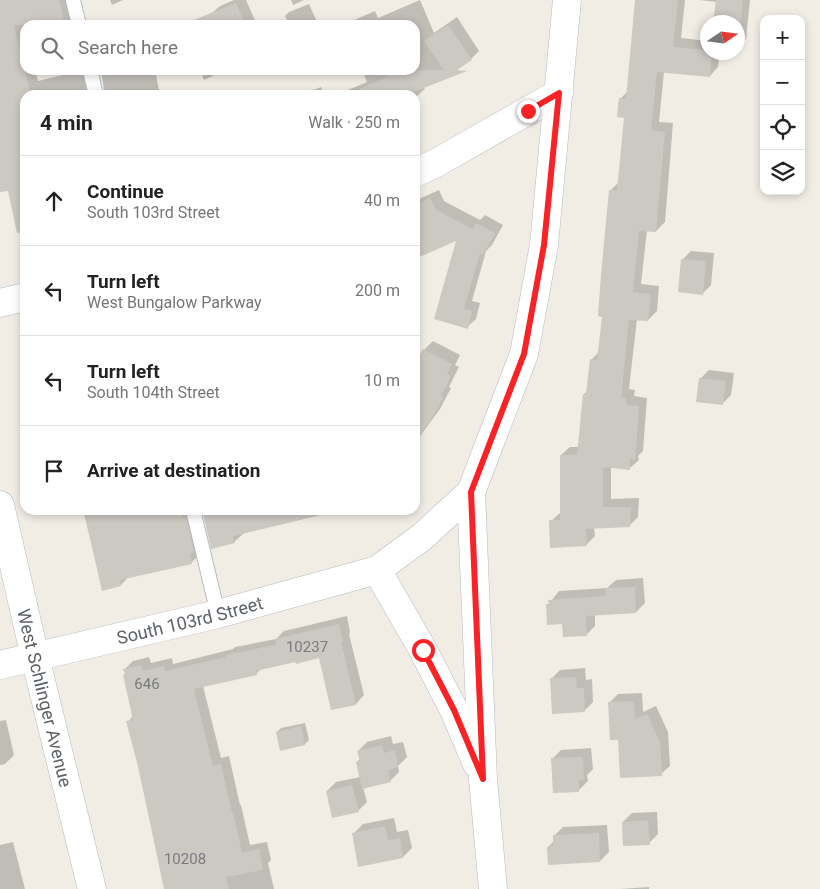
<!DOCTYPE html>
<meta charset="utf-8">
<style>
body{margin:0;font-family:Roboto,sans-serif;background:#f2f2f2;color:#222}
.controls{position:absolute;right:15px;top:15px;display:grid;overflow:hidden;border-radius:10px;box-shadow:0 2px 8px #0003}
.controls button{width:45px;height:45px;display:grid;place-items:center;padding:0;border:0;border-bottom:1px solid #e0e0e0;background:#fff;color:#222;font:25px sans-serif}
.compass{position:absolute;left:700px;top:15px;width:45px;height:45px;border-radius:50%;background:#fff;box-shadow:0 2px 8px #0003;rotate:77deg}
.stop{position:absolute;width:15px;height:15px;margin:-11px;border:4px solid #fa2225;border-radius:50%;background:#fff}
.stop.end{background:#fa2225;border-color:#fff;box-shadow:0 1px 5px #0008}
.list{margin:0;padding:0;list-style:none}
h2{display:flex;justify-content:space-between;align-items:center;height:65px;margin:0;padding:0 20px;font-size:21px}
h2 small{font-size:16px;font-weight:400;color:#767676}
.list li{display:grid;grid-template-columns:32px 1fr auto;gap:15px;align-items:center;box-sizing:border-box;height:90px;padding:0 20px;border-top:1px solid #e0e0e0}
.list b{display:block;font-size:19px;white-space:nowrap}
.list p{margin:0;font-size:16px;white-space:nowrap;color:#767676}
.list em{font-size:16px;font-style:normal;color:#767676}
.icon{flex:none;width:28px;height:28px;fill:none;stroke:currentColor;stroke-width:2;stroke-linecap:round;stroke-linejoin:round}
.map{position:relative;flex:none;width:820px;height:889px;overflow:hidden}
.search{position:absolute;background:#fff;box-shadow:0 2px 8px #0003;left:20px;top:20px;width:400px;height:55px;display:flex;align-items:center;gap:12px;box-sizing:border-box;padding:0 18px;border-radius:15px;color:#767676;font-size:19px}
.panel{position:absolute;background:#fff;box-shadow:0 2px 8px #0003;left:20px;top:90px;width:400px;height:425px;border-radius:15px}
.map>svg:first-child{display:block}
.shadow{fill:#0003}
.building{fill:#ccc8c2}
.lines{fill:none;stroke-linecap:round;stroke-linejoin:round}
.service-casing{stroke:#b6b9bd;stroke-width:16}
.minor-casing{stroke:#b6b9bd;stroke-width:29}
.service{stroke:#fff;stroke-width:14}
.minor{stroke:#fff;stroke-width:28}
.route{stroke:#fa2225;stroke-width:6}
.labels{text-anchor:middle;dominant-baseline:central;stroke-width:4.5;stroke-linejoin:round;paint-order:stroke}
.number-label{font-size:15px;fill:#797c7e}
.street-label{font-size:18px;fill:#5d6267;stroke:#fff}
</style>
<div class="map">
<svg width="820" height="889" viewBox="0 0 820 889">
<rect width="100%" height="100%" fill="#f1ede5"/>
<path class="shadow" d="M0 0H70L73 25H25V70H35L38 81 83 70H91L102 95H25V243H23L12 199 8 189 0 185Z
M110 0H123L112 5Z
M234 0H246L257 25H216L211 14 220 6Z
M291 0H304L293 5Z
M420 0 434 33 457 17 479 51 471 59 424 87 425 89 415 98V95H336L367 82 362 70H415V25H348L354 20 375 11 378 18Z
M637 0H685L681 38 708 41V52H720L718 67 710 76 664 72 659 122 673 123 665 222 656 231 647 230 641 284 659 286 657 311 648 320 637 319 629 389 635 390 634 396 647 398 643 451 638 456 639 460 630 468 611 466V499L639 498 638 517 629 526 594 527 595 536 586 545 551 521 561 512V455L570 447H579L584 394 588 391 591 360 599 352 603 316 611 190 619 182 625 117 620 99 629 90Z
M699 0H750L746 39 738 47V22H715L717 2Z
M309 4 318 24 316 25H289L285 16 289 12Z
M103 70H155L160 95H105L101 72Z
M200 70H225L204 80Z
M321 87 324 95H301Z
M439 190 444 201 480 220 485 215 503 225 492 245 486 251 472 301 480 303 476 319 467 327 435 319 457 239 415 258V204L421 198Z
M691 251 714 253 711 285 702 294 682 260Z
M433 341 460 355 455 365 459 367 449 387 451 388 440 409 415 443V367L424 350Z
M709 370 734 373 731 395 722 404 700 379Z
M83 510H195L200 554 192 562 129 576 121 585 103 589Z
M208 510H341L244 533 234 542 204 514Z
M643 578 645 603 636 612 595 614V626L586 635 563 623 548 605 559 591 607 588 616 580Z
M347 616 350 632 349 634 364 695 356 704 332 709 320 657 296 660 262 668 256 674 203 686 221 758 229 756 240 805H241L250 845 267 842 271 860 268 863 274 889H166L128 722 133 716 125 669 133 661 149 657 151 663 172 658 173 664 233 649 235 647 276 639 284 631Z
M585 668 586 680 592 679 593 702 584 711 551 679 560 670Z
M642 693 643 712 656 706 668 732 670 766 661 774 619 738 609 703 618 694Z
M6 720 14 755 5 764 0 765V721Z
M305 723 309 740 305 744 277 732 281 728Z
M391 736 393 744 403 742 407 757 398 766 399 772 390 781 363 787 367 802 358 811 327 791 336 782 360 777 357 762 360 759 358 751 367 742Z
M591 748 593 769 587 775 588 781 579 790 552 759 561 750Z
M657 812 658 834 649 843 623 822 632 813Z
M394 818 397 832 408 830 412 848 403 857 359 865 354 833 363 824Z
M607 825 609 852 600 861 548 847 554 841V836L563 827Z
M13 842 25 889H0V845Z
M649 887V889H619H620Z"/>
<path class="building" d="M0 0H59L65 25H14L31 95H25V232L17 233 8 191 0 192Z
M635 0H678L673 47 708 50V52H712L710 77 657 72 651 130 665 132 656 232 639 231 633 292 651 294 648 321 629 320 621 398H627L626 405 639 406 635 461 630 457V470L603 467V507H631L630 527 586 529 587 546 550 548 549 520H560V455H577L583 394H586L590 359 597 360 602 317 598 316 601 275 609 190H617L624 118 617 117 619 98 626 99Z
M716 0H743L738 49V22H713Z
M236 3 245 25H185L184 24Z
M448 25 472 60 457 70 467 71 406 95H345L387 77 385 70H444L424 41Z
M430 198 436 210 473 229 476 223 495 233 483 255 480 253 464 309 472 311 468 329 434 319 456 241 415 259V205Z
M681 259 706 261 703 295 678 292Z
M423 349 452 364 447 374 451 376 441 396 443 398 431 420 415 442V364Z
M699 378 726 381 723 405 696 402Z
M94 510H181L183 518 186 517 194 552 190 554 192 564 120 580 121 586 102 591 84 512Z
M217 510H311L312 517 233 536 235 543 211 549 203 513Z
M635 587 636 613 586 616 587 636 563 637 562 624 547 625 546 604H549L548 600 606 596 605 588Z
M339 624 343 642H341L356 705 331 710 319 658 296 664 295 662 256 671 257 675 194 689 213 766 221 764 232 813 233 812 242 853 259 849 263 870 226 877 229 889H164L138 766 126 721 133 720 123 675 125 674 123 669 141 665 143 671 164 666 165 671 226 657 225 655 276 645 275 639Z
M576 677 577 688H584L585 712 552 714 550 678Z
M634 701 635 719 647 714 660 742 662 776 620 778 618 740H610L608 702Z
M301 726 305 745 280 751 276 732Z
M382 745 384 753 395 750 398 767 388 770 391 782 362 789 356 762 360 761 357 751Z
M583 757 584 779 579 780V792L553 793 551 758Z
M352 785 359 812 332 818 326 791Z
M648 820 650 845 623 846 622 822Z
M385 826 388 840 400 838 403 858 358 867 352 833Z
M599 833 600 862 548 865 547 847 553 846V835Z"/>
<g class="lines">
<defs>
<path id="service" d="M73 0 79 25
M90 70 96 95
M193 510 218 614"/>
<g id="minor">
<path d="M415 173 438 162 559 93"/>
<path d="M0 303 25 297"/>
<path id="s1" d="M0 505 35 657 92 889"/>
<path d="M377 570 423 650 454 710 477 764"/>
<path id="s2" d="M0 665 218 614 377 570 422 537 471 492"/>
<path d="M493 889 483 779 471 492 524 354 544 245 567 0"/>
</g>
</defs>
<use href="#service" class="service-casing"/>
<use href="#minor" class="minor-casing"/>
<use href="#service" class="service"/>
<use href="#minor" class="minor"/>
</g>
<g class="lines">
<path class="route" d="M423 650 454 710 483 779 471 492 524 354 544 245 559 93 528 111"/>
</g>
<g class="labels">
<g class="number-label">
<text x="307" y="647">10237</text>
<text x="147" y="684">646</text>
<text x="185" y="859">10208</text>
</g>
<g class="street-label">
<text stroke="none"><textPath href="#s2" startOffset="195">South 103rd Street</textPath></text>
<text stroke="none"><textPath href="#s1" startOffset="198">West Schlinger Avenue</textPath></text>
</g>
</g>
</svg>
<div class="controls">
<button>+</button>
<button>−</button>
<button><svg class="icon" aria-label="locate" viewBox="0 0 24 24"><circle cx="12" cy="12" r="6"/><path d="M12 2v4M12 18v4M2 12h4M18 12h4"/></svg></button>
<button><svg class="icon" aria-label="layers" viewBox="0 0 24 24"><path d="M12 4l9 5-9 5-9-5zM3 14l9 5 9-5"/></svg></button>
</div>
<svg class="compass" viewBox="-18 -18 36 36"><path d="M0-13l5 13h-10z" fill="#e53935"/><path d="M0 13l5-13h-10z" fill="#767676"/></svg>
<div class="stop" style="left:423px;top:650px"></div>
<div class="stop end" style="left:528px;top:111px"></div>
<div class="search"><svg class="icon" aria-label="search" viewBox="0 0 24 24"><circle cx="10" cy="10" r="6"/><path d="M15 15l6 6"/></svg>Search here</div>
<section class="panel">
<h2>4 min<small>Walk · 250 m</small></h2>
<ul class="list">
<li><svg class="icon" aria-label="ahead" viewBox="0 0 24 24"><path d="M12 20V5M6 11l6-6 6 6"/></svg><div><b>Continue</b><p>South 103rd Street</p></div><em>40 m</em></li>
<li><svg class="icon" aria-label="left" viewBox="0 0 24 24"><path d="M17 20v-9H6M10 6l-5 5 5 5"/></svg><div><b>Turn left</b><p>West Bungalow Parkway</p></div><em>200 m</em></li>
<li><svg class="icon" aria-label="left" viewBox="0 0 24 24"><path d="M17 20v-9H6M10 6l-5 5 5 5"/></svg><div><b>Turn left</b><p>South 104th Street</p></div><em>10 m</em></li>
<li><svg class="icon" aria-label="arrive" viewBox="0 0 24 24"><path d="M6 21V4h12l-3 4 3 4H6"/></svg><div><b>Arrive at destination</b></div></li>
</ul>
</section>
</div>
